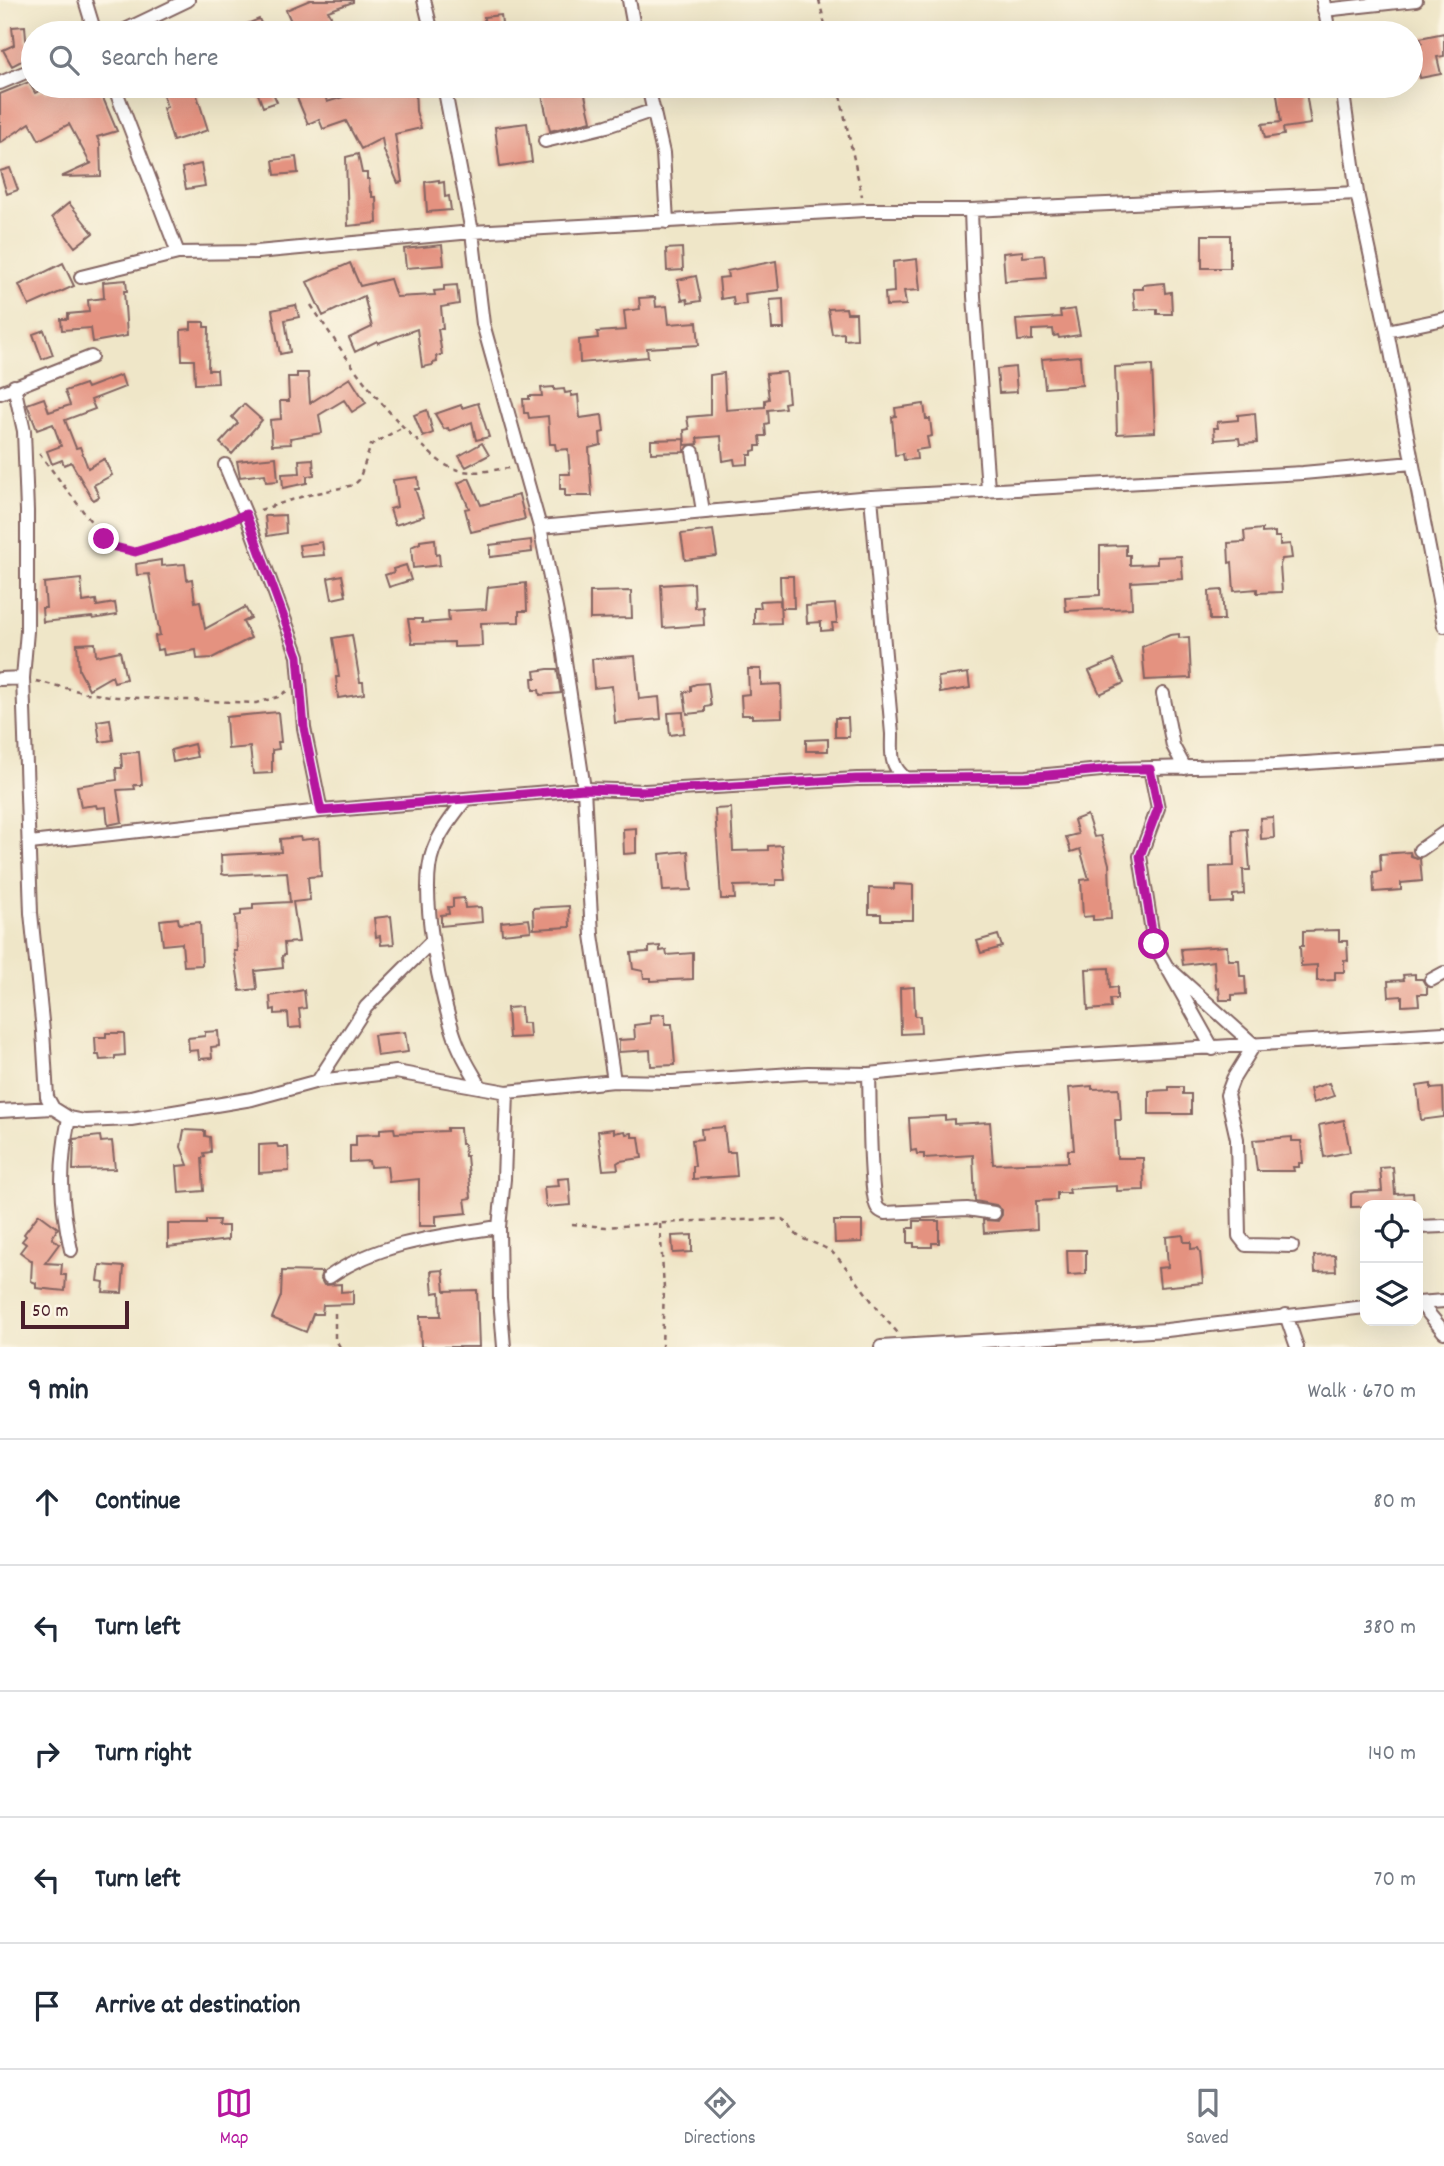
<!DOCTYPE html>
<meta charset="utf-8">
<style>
body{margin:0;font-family:Dekko,sans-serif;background:#f6f6f7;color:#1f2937}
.controls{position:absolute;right:21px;bottom:21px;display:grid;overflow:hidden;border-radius:14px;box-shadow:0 7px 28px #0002}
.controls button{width:63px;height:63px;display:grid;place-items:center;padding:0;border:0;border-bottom:2px solid #e0e1e3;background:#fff;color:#1f2937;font:35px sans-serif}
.scale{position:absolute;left:21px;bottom:18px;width:108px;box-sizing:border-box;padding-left:7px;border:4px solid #4a1f2b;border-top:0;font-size:19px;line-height:24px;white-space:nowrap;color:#4a1f2b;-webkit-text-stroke:5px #fcf5e5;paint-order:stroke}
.stop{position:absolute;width:21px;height:21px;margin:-16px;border:5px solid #b5179e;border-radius:50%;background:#fff}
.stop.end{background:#b5179e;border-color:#fff;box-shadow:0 2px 7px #0008}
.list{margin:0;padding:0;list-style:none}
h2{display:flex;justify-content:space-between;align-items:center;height:91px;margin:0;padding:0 28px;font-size:30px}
h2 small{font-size:23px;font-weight:400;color:#747a83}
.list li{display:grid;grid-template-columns:46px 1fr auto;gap:21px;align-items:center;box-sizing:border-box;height:126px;padding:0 28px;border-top:2px solid #e0e1e3}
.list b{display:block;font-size:26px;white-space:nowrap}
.list em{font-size:23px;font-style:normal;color:#747a83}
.icon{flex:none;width:38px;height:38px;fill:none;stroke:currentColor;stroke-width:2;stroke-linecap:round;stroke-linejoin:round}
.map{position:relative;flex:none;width:1444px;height:1347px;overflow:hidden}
.search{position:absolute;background:#fff;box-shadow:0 7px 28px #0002;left:21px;right:21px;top:21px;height:77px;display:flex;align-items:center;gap:18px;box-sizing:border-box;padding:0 24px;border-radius:38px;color:#747a83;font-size:26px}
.sheet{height:721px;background:#fff}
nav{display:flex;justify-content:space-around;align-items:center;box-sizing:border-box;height:98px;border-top:2px solid #e0e1e3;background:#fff;font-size:19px;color:#747a83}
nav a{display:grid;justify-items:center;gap:4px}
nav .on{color:#b5179e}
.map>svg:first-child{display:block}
.building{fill:#e49280}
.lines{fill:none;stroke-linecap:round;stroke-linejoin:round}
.street-casing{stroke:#846562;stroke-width:16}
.path{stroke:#846562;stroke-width:2.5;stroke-dasharray:5 5;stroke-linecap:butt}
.street{stroke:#fff;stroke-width:12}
.route{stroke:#b5179e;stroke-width:9}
</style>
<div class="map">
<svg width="1444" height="1347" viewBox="0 0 1444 1347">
<rect width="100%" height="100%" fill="#fcf5e5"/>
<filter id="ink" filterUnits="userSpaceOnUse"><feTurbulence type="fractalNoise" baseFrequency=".0143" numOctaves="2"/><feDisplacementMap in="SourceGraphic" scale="14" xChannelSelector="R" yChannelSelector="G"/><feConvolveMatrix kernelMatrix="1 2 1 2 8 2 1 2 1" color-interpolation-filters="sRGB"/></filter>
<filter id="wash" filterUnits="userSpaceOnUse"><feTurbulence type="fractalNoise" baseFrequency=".00686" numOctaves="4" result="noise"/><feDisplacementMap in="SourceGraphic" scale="28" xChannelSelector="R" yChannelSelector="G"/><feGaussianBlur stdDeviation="1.57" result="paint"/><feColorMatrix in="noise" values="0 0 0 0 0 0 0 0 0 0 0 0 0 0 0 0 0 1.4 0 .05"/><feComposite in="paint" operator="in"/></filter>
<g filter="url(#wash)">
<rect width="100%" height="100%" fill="#efe6c8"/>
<g id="blocks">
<path class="building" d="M310 0H353V2L328 11 341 33H296L286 10Z
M501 15 503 33H485L484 17Z
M259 19 266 33H226Z
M25 26 26 39 33 55 12 66 3 50 14 45 12 27Z
M1444 33V56L1437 57 1441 74 1420 78 1415 55 1418 54 1416 44 1422 43 1420 38Z
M29 82 35 93 44 89 46 92 58 86H98L117 131 97 137 100 144 101 176 61 177 92 163H90L69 124 39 140 30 123 0 143V94Z
M160 86H194L208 130 173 141 163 108 167 107Z
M255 86H270L277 102 263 107Z
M292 86H307L311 96 324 92 327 102 379 86H415L416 111 421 128 395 134 402 182 398 183 384 151 382 138 361 149 346 121 323 129 319 119 308 124Z
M540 86H583L591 121 550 131Z
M1289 86H1305L1311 124 1283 128 1284 135 1265 138 1262 124 1281 122 1276 88Z
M527 123 532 162 500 167 495 127Z
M358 154 362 173H367V179H369L370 192H372V197H376L377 223 348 226 346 157Z
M296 157 298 173 275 175 273 160Z
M201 164 205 186 186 189 182 168Z
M10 168 18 190 7 194 0 171Z
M439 180V183L444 182 445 197 449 196 451 210 427 212 425 182Z
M69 203 93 233 75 247 52 217Z
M1202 235H1230V268H1202Z
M442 245 444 265 406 268 404 249Z
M682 248 683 270 667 271 666 249Z
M1023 251V257L1044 255 1046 278 1005 281 1003 253Z
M917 259 920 290 904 291 906 305 886 306 885 293 894 292 893 262Z
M776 261 779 290 745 294 746 304 734 305 733 297 721 299 719 278 728 277 727 271Z
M63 263 74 286 29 306 19 285Z
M350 263 360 286 390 279 396 297 435 295 434 291 444 290V286L457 285 459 304 441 307 443 329H438L442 355 436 356 437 362 433 363V365L422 367 417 329 378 343 377 341 355 352 349 338 372 327 364 296 323 316 307 282Z
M696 276 701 301 688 303 687 299 682 300 678 280Z
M126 280 127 291H124L127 336 93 342 91 328 62 330 61 319H68V314L89 312 88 300 104 298 103 282Z
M1164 283 1165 293 1171 292 1172 314H1157V309L1135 310 1133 289H1143V285Z
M655 297 656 307 667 306 669 324 697 322 699 345 647 348 648 357 580 363 579 340 598 338 597 332 626 330 624 311 640 309 639 298Z
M783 299 784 329H772L770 300Z
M296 305 299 317 285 320 290 352 280 354 272 310Z
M846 308 847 313H856L857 339 844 340V333L832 334 828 309Z
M1075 309 1080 335 1059 338 1058 335 1054 336 1053 329 1032 330V340L1018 341 1016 320 1061 317 1060 311Z
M191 322H204V327H209L208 370H217L218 383 195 384 194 360H182L181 330 191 329Z
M44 330 53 355 42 359 33 334Z
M1080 356 1082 385 1045 388 1042 359Z
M1152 365 1155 432 1117 434 1115 367Z
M1015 367 1017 392 999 393 997 369Z
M786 372 789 402 784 403 785 408 768 410 769 423 765 424 766 436H760L761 446H756V450L752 451V455H748V464L735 465 734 459 723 461 721 436 697 438 698 444 685 445 684 430 689 429 687 417 710 415V375L724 373 726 410 765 407V400L769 399 766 374Z
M297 373H308L310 403 350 378 366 403 352 412 344 400 319 415 322 433 290 438 291 444 272 445 270 420 281 419 280 401H289L288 377H297Z
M121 375 125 387 91 400 95 409 65 420 76 448 80 447 88 468 104 459 112 475 94 485 99 497 93 500 71 462 64 465 62 460 52 464 47 451 61 446 53 424 37 430 27 404 44 398 49 412 70 405 65 391 85 384 87 388Z
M554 387V390L564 389 565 393 571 392V396L578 395 580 418 602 415 604 432 600 433 601 445 589 448 592 496H565V489H560V474H570L568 449 556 450 555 444H550L548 416 529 418 528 413H524L523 399H529V396H542L541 388Z
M478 403 489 437 476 440 472 422 449 431 448 428 444 429 435 414 461 405 462 408Z
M244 404 262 420 232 454 220 443 238 423 232 417Z
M924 404 926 419H930L932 436 927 437 929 448 916 450 917 459 904 460 903 454 895 455 892 417 896 416 895 408Z
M427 410 433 433 423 437 414 415Z
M1255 413 1257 443 1240 444 1239 438 1215 440 1214 428H1218L1217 422 1238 420V415Z
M684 439V452L651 453V440Z
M482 443 489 455 466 467 459 456Z
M276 457 278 481 266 482 265 474 240 477 237 461Z
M313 459 314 475 307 476V483L283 488 282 474 300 473 299 460Z
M418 477 419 489H415L424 516 395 525 390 509 397 507 393 480Z
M469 478 481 505 519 495 525 519 471 532 465 509 469 508 458 483Z
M285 515 286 533 267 536 265 516Z
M1262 529V533L1275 532V537H1280V545L1290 544 1292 558 1282 559 1280 565 1282 592 1257 593V589L1234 591 1232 562 1229 563 1228 543 1245 542 1244 531Z
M713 530 717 556 685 560 681 534Z
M435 539 436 555 439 554 440 565 413 568 411 547 420 543V541Z
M531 540 532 552 490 557V545Z
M322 542 324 555 301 557 299 545Z
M1126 545V555H1130V565L1157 564V557L1181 556 1183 579 1131 582 1132 608 1066 611 1065 597 1100 595V546Z
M161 560V566L185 564 187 580 192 579 195 602 200 601 205 629 245 607 251 618 243 622 251 638 212 658 197 659 196 650 164 655 163 649 157 650 155 636 160 635 149 574 137 575 136 564Z
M406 565 411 580 389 587 385 575 394 572 393 569Z
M342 575 346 596 332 599 328 578Z
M780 576H793L794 608H781Z
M81 579 83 602 96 600 97 606 115 603 117 615 93 619 92 617 43 622 42 608H46L44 583Z
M526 583 527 611H519V622L481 623 482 646 454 647V642L412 643 408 619H422V623L449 621 448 611 486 609 488 587Z
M694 583 695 608 703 607 704 625 663 628 661 585Z
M1222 590 1224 620H1210L1209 591Z
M631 591 632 618 590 619V592Z
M780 600 781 623 754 624V608H761L760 601Z
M835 604 837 623H832L833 630 821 631V622L807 623 806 606Z
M1179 634V638L1189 637 1191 678 1145 680 1142 647 1170 635Z
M352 635 360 682H363L364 694 338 698 336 677H339L333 638Z
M95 643 96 656 120 651 126 679 114 682 112 676 89 689 79 670 77 644Z
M635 656 639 699 659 697 661 719 615 723 612 686 594 688 592 659Z
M1114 660 1124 683 1100 694 1089 671Z
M548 669H557L561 693 540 695 539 690H533L532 678H536L535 671Z
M748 669H761V685L781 684 782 717 752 718V715H742L741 695 749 694Z
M968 673 970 688 940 693 938 677Z
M708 683 711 706 705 707V712L687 714 684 692 691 691V686L696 684Z
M278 712 281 742H278L279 749 272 750V773L253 774 250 747 228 749 226 717Z
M683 712 684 733 670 735 668 713Z
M835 718H848L849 737H835Z
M110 719 113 740 100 742 97 721Z
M828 739V751H806V740Z
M194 744 197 757 173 762 171 750Z
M139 752 142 785H134L135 789 117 790 122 822 108 825 106 807 97 808 96 805 81 807 77 786 117 780 116 768H122L121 753Z
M731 808 733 851 768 850V846L782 845 785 880H776V885L734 886 735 899H721L715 809Z
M1087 815 1094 837 1101 836 1109 864 1111 919 1093 920V916L1083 917 1081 880 1089 879 1080 849 1071 852 1066 837 1078 834 1074 820Z
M1273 817 1274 838 1261 839 1260 818Z
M636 828V853L624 854 623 829Z
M1247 829 1250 870H1243L1244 894 1233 895V902L1211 903 1210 867 1234 866 1233 830Z
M300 837 301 840 319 838 321 876 308 877 310 900 293 902 299 942 284 943 285 955 282 956 283 968 255 971 257 989 240 991 234 951H237L235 916 241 915V910L253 909V904L290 902 287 872 225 875 222 874 221 855 281 852 280 839Z
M688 851 691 890 663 891 660 854Z
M1410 852 1411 856 1420 859 1422 881 1401 883V890L1374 892 1373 872 1381 871 1380 854Z
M894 884 913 885V920H881V914H869V888L894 889Z
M464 898 465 908 481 907 482 922 441 926V915L449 914 448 907H453V899Z
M569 906 570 927 534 929 533 908Z
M391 916 394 944 381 945 380 936 376 937 374 918Z
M178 918 179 924 200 922 202 965 184 966 182 943 163 945 160 920Z
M529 919 531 931 502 934 501 922Z
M1339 930V941H1347L1348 961 1344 960V972H1335V980L1317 981V965L1301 966 1300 946H1303V931Z
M998 935 1002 947 981 953 977 941Z
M660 946V951L666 950 667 955 693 953V979L651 981V978H644L643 971 633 969 631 953 649 952V947Z
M1227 946 1228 960H1239L1240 976H1245L1246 994 1232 995V1000H1220L1219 988 1216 989 1214 961 1183 965 1181 949Z
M1109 968 1110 988 1117 987V999H1110L1111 1008 1088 1010 1086 969Z
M1415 974V979H1422L1427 987V994H1418L1419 1005 1402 1006V996L1389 997 1388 981 1404 980 1403 975Z
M914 987 915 1016H920L921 1033 901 1034 900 988Z
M304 990 306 1008 299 1009 301 1027 289 1028 288 1013 275 1014V1009L271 1010 270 996Z
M521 1007 522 1023H529L530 1037 509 1038 507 1008Z
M665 1014V1024H672L675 1065 651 1066 650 1050 619 1052V1040L635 1039 634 1025 650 1023V1015Z
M218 1031 219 1046 211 1047 212 1058 199 1059 198 1050 189 1051 188 1038 205 1036V1032Z
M405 1032 408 1052 377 1056 374 1035Z
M106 1033H124L125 1055 115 1056V1059L100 1060 99 1055H96L95 1037H106Z
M1329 1083 1334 1096 1313 1103 1310 1089Z
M1431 1084V1089L1443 1088 1444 1117 1421 1120 1417 1086Z
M1092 1086V1089L1119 1088 1121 1120H1115L1117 1158H1143L1144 1190 1117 1191V1186L1069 1189 1070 1193H1057V1200L1036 1201 1037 1229 984 1233 983 1220 998 1221 1002 1215V1210L996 1205 975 1201 973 1155 924 1158V1154H917L916 1150 911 1151 909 1118 945 1116V1120L954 1119V1124L990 1122 993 1164 1068 1162V1150H1074L1069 1088Z
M1169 1087H1183V1094H1191V1114H1149V1091L1169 1090Z
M1344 1120 1350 1152 1324 1157 1319 1125Z
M724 1127 727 1152H735L737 1176 693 1179V1166H695L692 1140 702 1139 701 1129Z
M394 1128 395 1133 447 1131V1128H460L461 1144H464L465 1156H467L471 1198 465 1199 467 1213 436 1216V1226H419V1179L389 1182 387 1166 370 1167 369 1161 350 1162V1146H356V1135L380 1134V1129Z
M614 1129V1133L625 1131 626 1134 632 1133V1137H639L642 1158 620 1161 617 1163 618 1169 603 1170 598 1131Z
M184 1130 205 1131V1136L210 1137 211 1152 204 1153 205 1157 202 1158 204 1191 179 1193 177 1166 188 1165 181 1147Z
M100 1136 101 1142 112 1141 115 1169 73 1170 74 1139Z
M1292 1137V1141H1301L1303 1163H1299V1167H1293L1294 1171H1257L1253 1140Z
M277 1144 278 1147H288L289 1171 259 1173V1145Z
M1393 1167 1395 1194 1413 1193 1414 1205 1351 1207V1194L1354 1192 1382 1191 1380 1168Z
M569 1178 571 1205 546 1207 544 1187 559 1186 558 1179Z
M39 1214 58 1228 52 1238 59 1244 45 1263 62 1264 61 1275H66L65 1291 36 1288V1283L31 1281 32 1261 20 1252 26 1244 22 1241 26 1236 24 1234Z
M206 1220H219L218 1226H228V1240L168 1247V1224H206Z
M834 1221H862V1242L835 1243Z
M914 1221H939V1243H932V1247H914V1243H908V1228H914Z
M692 1235V1252L673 1253 672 1236Z
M1183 1235 1184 1242H1191V1249L1198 1248 1200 1252 1203 1283 1160 1287 1158 1268 1168 1267 1166 1237Z
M1067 1250H1086V1274L1068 1275Z
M1335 1255 1336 1271 1315 1272 1314 1256Z
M100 1265 124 1267 122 1293 103 1292 104 1282 98 1281Z
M443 1270 445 1291 477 1290 479 1347H421L420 1316H441L440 1292 433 1293 431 1271Z
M282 1271 322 1272 320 1278 324 1285 341 1284V1292L353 1291V1304L323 1305 322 1314H313L306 1332 272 1318 281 1296Z"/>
</g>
</g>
<g filter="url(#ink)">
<use href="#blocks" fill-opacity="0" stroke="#846562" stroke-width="2"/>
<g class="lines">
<defs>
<path id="street" d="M85 0 95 33
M424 0 432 33
M629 0 635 33
M1323 0 1329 33
M1324 10 1416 0
M119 33 188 0
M0 83 33 69
M114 86 178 253
M444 86 472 232 483 324 540 527 561 634 584 789 592 935 614 1081
M648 86 663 153 667 222
M1342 86 1357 193 1387 331 1444 626
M545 141 607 126 654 110
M971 210 974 296 988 489
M81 277 178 253 257 252 472 232 865 210H971L1357 193
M1387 331 1444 319
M14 386 24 431 27 511V631L23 678 31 913 43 1031 47 1097 53 1108
M0 393 91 357
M693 452 703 511
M225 465 246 515 298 656 304 728 321 811
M871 497 892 734C892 755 889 764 906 779
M540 527 871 497 1303 473 1412 463
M0 679 23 678
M1163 694 1173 746 1185 768
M1150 769 1158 808 1140 856 1154 944 1213 1049
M465 800C453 816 440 832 433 851 418 892 441 1001 457 1043 463 1058 472 1072 480 1086
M30 843 321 811 584 789 645 791 857 779 1026 777 1112 769 1275 765 1444 754
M1420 850 1444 833
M1165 965 1254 1045 1233 1079 1227 1095 1237 1139 1239 1236 1246 1245 1292 1246
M1431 980 1444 973
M869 1074C870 1097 869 1192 877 1207 879 1211 881 1211 885 1213L967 1209 994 1213
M318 1081 366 1007 431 942
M0 1111 53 1108 69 1118 84 1121 131 1119 252 1099 318 1081 396 1072 507 1092 614 1081 672 1082 808 1073 869 1074 1018 1059 1444 1033
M69 1118C59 1167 60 1201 71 1250
M1418 1227 1444 1226
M329 1277C379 1242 440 1236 499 1227
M1418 1303 1444 1301
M1420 1303 1444 1332
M1286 1315 1297 1347
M504 1347 500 1298 499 1227 504 1179 507 1092
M881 1347 1167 1330 1365 1307"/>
</defs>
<use href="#street" class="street-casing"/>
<path class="path" d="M819 0 827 33
M838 86 862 196
M311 305C345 356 375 402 421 444 431 454 441 465 455 469 472 475 491 470 509 468
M39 453 95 527 115 547 135 552 234 519
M260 510 304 496 354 485 359 480 371 445 403 427
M36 681 87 693 117 697 256 703 278 697 287 691
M572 1224 606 1227 696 1221 782 1219C790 1223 790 1229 797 1235 805 1242 824 1244 835 1255 858 1279 875 1309 898 1333
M660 1224 664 1288 662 1347
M335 1313V1338L340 1347"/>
<use href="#street" class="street"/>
</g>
</g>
<g class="lines" filter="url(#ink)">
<path class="route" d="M104 539 115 547 135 552 210 529 246 514 298 656 304 728 321 811 584 789 645 791 856 779 1026 777 1112 769H1150L1158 808 1140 856 1154 944"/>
</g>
</svg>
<div class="controls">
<button><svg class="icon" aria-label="locate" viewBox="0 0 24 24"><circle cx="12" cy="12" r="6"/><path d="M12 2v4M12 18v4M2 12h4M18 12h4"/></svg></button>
<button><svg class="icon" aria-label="layers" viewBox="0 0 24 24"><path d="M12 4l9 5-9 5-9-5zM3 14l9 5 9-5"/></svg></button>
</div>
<div class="scale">50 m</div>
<div class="stop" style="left:1154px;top:944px"></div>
<div class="stop end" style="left:104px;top:539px"></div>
<div class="search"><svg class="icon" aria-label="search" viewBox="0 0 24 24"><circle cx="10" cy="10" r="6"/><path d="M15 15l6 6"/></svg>Search here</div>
</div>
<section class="sheet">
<h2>9 min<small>Walk · 670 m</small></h2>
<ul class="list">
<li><svg class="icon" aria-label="ahead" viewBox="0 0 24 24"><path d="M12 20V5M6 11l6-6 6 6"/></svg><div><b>Continue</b></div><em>80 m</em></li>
<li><svg class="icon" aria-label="left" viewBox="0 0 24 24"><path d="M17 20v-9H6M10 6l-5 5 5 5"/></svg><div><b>Turn left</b></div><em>380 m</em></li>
<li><svg class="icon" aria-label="right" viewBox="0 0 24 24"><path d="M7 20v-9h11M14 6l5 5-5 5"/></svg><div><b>Turn right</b></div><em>140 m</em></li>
<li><svg class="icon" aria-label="left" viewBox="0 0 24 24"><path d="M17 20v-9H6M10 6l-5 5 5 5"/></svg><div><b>Turn left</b></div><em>70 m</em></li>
<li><svg class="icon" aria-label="arrive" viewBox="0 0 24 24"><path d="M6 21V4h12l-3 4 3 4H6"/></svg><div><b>Arrive at destination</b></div></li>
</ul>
</section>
<nav>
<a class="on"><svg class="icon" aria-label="map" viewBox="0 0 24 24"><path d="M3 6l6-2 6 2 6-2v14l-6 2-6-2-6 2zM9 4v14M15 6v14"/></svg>Map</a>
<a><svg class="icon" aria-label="directions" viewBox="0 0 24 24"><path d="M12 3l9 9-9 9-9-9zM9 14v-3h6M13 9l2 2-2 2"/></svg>Directions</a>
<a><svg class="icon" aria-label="saved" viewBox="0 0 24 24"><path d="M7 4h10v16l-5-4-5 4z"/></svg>Saved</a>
</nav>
